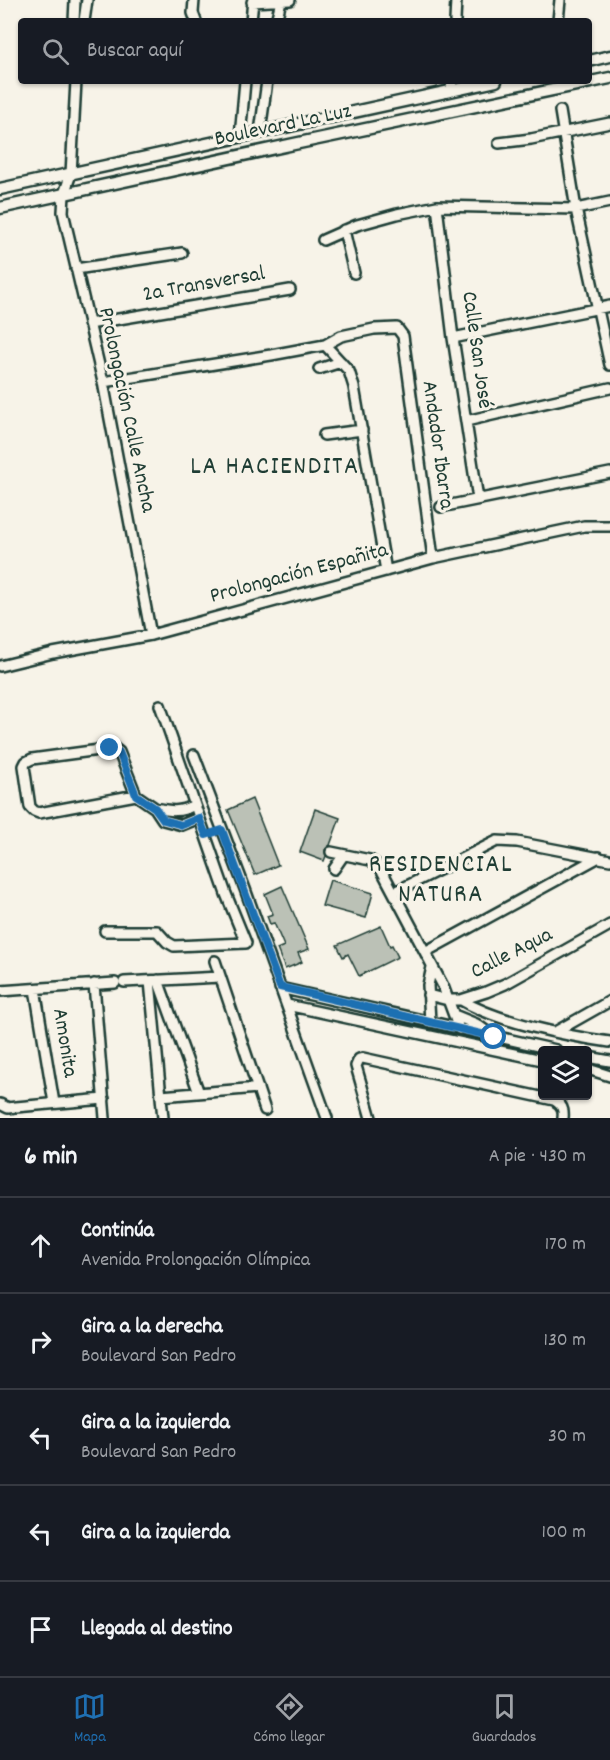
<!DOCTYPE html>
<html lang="es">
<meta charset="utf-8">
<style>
body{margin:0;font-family:Dekko,sans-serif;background:#242831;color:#f1f3f6}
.controls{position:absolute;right:18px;bottom:18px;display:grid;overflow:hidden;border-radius:6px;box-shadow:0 2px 4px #0004}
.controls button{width:54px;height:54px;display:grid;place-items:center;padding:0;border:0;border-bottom:2px solid #363941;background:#171b24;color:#f1f3f6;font:30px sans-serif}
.stop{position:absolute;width:18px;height:18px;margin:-14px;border:4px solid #1f6fb2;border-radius:50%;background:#fff}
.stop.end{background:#1f6fb2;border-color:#fff;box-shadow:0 2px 6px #0008}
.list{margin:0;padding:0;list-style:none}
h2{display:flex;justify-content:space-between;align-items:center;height:78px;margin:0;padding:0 24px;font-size:26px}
h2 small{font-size:20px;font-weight:400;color:#9ea1a6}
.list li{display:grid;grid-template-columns:39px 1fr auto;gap:18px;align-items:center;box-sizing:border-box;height:96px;padding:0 24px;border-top:2px solid #363941}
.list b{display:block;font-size:22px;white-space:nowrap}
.list p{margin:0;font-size:20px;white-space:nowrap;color:#9ea1a6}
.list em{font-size:20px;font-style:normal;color:#9ea1a6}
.icon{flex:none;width:33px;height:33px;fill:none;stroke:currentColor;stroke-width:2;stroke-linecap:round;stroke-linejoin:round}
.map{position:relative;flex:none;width:610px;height:1118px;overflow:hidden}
.search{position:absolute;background:#171b24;box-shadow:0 2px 4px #0004;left:18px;right:18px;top:18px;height:66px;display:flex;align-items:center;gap:15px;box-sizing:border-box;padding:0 21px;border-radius:6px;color:#9ea1a6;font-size:22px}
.sheet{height:558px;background:#171b24}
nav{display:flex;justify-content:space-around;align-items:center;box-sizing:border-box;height:84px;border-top:2px solid #363941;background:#171b24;font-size:16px;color:#9ea1a6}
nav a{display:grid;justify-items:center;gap:3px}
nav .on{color:#1f6fb2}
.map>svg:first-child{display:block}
.building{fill:#bbc1b6;stroke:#1f3d34;stroke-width:1.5}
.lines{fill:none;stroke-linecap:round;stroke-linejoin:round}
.minor-casing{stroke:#1f3d34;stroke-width:14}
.major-casing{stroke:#1f3d34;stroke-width:15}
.minor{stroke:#f7f3e8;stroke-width:9}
.major{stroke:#f7f3e8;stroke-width:10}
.route{stroke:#1f6fb2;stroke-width:8}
.labels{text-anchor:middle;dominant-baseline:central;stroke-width:6;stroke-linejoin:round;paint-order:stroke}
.street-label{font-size:22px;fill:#1f3d34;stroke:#f7f3e8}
.quarter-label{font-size:26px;letter-spacing:1.5px;fill:#1f3d34;stroke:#f7f3e8}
</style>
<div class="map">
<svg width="610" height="1118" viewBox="0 0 610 1118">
<rect width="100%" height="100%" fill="#f7f3e8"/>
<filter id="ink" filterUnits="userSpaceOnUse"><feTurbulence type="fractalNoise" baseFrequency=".0167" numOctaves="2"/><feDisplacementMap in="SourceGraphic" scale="12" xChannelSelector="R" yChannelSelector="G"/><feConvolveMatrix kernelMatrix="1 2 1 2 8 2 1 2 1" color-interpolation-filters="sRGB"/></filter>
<g filter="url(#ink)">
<path class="building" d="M252 799 278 865 255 875 228 810Z
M315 809 340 818 330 845 325 850 326 856 324 861 300 852Z
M330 880 373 893 366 918 322 906Z
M282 886 309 949 298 953 302 962 285 969 277 949 284 946 274 923 270 924 267 916 273 914 265 894Z
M381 926 390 946 392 945 398 957 359 976 348 954 343 957 337 945Z"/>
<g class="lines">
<defs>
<path id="minor" d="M194 0 193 13 196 21
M252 2 290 0
M74 21 75 0
M84 21 87 0
M251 21 253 0
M276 21 281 1
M455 21 456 0
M558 21 560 0
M76 81 71 174 64 194 63 212 103 382 151 635
M451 90 452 81
M560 111 576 209 610 365
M260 132 267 81
M240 137 245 81
M499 143 531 139 610 123
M437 206 453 338 478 499
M344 230 354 273
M323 240 357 225 397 214 437 206 576 209 610 202
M76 269 182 253
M89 324 290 290
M453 338 610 306
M325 345 349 371 354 387 386 571
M319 369 341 362
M103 382 271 355 325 345 341 336 374 329 397 328 403 336 433 558
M466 421 610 388
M324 435 362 430
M441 507 610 473
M0 666 53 653 151 635 433 558 584 526H610
M194 755 245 889 327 1118
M136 795 39 813 34 811 30 807 24 766 26 762 32 759 114 748 119 752 136 795 155 808 163 820 182 825 199 818
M155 808C170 811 180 813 194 805
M331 852 370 860 380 867 443 986 459 1029
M334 869 343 856
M395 892 497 841 517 842 610 860
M105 931H157L167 942 174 946 246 943 226 894 160 705
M425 952 599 857
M215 961 265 1110
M158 980 199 1093
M150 981 163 1118
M124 982 220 977
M94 984 105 1118
M280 988 556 1050
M35 989 54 1103
M0 991 115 983
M428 995 448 1000H461L486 992 505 984 610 925
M461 1000C498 1022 566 1036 610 1042
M287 1005 542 1060
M454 1015 476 1024 490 1034
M430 1022 428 985 432 967
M557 1031 610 1001
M588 1057 610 1061
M588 1069 610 1076
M161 1096 258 1088
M0 1104 8 1108 16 1107 104 1099
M371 1118 356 1066 359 1059 363 1058 554 1100C562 1105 564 1109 563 1118"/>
<path id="major" d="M589 61 610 56
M0 189 496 81
M0 208 294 144 610 78"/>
</defs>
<use href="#minor" class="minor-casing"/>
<use href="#major" class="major-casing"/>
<use href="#minor" class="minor"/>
<use href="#major" class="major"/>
</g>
</g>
<g class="lines" filter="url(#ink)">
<path class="route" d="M110 748 119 752 136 795 155 808 164 820 182 825 199 818 206 835 222 830 280 987 494 1037"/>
</g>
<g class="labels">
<g class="street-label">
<text transform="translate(283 126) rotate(-12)">Boulevard La Luz</text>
<text transform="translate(204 285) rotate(-10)">2a Transversal</text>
<text transform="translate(476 350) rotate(82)">Calle San José</text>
<text transform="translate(126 410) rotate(78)">Prolongación Calle Ancha</text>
<text transform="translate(437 445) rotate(82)">Andador Ibarra</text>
<text transform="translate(299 574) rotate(-15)">Prolongación Españita</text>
<text transform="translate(512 954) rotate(-27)">Calle Aqua</text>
<text transform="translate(64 1043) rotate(81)">Amonita</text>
</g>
<g class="quarter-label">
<text x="275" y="467">LA HACIENDITA</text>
<text x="441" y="865">RESIDENCIAL<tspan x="441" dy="30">NATURA</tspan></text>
</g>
</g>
</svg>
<div class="controls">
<button><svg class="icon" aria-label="layers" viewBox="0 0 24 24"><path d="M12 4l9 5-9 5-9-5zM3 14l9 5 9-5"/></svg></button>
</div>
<div class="stop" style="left:494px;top:1037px"></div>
<div class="stop end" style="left:110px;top:748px"></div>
<div class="search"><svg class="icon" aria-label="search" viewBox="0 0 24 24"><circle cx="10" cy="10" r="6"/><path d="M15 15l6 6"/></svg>Buscar aquí</div>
</div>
<section class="sheet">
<h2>6 min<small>A pie · 430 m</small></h2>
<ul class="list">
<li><svg class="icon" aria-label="ahead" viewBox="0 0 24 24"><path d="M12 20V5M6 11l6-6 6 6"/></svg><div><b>Continúa</b><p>Avenida Prolongación Olímpica</p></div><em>170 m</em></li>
<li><svg class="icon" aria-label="right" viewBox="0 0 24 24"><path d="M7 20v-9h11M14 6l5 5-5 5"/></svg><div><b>Gira a la derecha</b><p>Boulevard San Pedro</p></div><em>130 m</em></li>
<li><svg class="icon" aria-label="left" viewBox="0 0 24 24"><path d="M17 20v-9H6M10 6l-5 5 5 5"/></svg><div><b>Gira a la izquierda</b><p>Boulevard San Pedro</p></div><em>30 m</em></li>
<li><svg class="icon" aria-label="left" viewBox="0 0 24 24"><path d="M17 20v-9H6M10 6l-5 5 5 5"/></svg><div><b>Gira a la izquierda</b></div><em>100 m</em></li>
<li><svg class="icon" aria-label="arrive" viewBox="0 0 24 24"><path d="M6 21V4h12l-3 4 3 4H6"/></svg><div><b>Llegada al destino</b></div></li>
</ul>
</section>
<nav>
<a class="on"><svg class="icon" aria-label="map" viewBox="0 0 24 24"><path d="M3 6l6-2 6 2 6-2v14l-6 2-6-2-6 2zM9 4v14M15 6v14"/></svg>Mapa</a>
<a><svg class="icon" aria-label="directions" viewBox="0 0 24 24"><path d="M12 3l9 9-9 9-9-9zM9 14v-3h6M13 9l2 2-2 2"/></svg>Cómo llegar</a>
<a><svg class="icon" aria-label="saved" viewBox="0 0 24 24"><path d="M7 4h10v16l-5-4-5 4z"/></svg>Guardados</a>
</nav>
